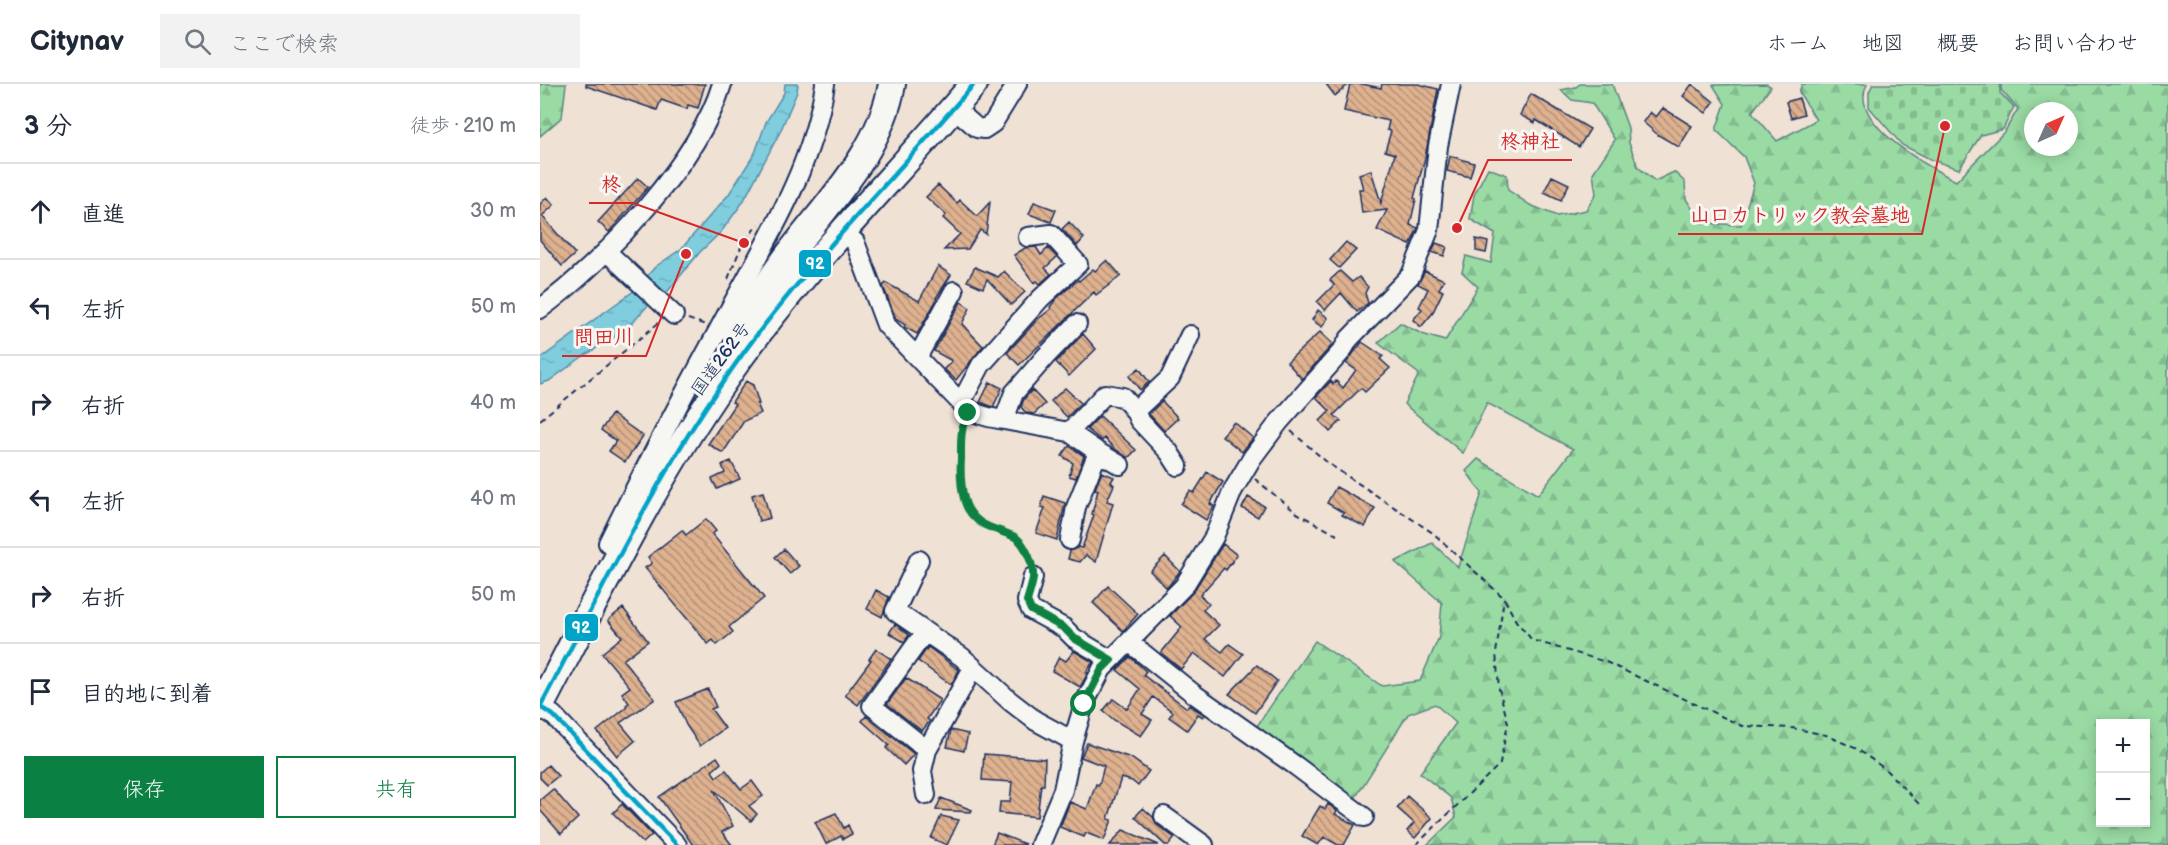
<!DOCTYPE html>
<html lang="ja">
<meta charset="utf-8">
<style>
body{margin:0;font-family:"Balsamiq Sans","Klee One",sans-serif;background:#f2f2f3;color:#1f2937}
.controls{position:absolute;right:18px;bottom:18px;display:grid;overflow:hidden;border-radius:0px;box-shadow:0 3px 15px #0003}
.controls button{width:54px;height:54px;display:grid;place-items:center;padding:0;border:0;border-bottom:2px solid #e0e1e3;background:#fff;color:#1f2937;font:30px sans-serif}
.compass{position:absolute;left:1484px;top:18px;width:54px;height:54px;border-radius:50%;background:#fff;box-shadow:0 3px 15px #0003;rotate:45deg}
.stop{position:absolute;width:18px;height:18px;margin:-14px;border:4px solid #0b8043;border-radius:50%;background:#fff}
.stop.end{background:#0b8043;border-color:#fff;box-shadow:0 2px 6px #0008}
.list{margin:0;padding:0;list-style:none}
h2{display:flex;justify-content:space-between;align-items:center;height:78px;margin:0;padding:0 24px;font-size:26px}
h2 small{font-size:20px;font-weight:400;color:#747a83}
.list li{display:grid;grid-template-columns:39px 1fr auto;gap:18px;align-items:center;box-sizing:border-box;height:96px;padding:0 24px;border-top:2px solid #e0e1e3}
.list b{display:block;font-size:22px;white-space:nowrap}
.list em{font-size:20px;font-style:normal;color:#747a83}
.actions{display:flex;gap:12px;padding:18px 24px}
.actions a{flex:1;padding:14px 0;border:2px solid #0b8043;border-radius:0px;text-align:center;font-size:21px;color:#0b8043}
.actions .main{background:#0b8043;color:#fff}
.icon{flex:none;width:33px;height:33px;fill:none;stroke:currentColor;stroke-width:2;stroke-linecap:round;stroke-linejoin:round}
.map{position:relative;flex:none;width:1628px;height:761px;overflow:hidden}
header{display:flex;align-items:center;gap:36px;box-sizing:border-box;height:84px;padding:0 30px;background:#fff;border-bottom:2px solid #e0e1e3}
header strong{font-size:28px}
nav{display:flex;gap:33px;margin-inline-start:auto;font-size:21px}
.search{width:420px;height:54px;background:#f2f2f3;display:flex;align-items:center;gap:15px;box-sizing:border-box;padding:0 21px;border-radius:0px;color:#747a83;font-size:22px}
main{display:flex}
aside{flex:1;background:#fff}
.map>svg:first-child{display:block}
.forest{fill:url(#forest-firs);stroke:#5a8581;stroke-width:1.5;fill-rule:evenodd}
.cemetery{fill:url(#cemetery-stones);stroke:#5a8581;stroke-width:1.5}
.water{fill:url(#water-ripples);stroke:#578eaa;stroke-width:1.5}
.building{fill:url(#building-back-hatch);stroke:#1b2f5e;stroke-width:1.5}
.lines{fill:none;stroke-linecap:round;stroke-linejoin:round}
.minor-casing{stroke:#1b2f5e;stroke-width:22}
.highway-casing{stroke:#1b2f5e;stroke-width:30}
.path{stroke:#1b2f5e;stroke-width:2;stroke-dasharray:6 4.5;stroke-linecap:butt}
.minor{stroke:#f6f6f2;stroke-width:18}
.highway{stroke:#f6f6f2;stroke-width:26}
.bus-1-casing{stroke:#f6f6f2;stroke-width:9}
.bus-1{stroke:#01a3c8;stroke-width:4.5}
.route{stroke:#0b8043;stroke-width:8}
.labels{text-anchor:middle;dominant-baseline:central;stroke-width:6;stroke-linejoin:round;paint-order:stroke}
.street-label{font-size:18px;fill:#1b2f5e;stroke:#f6f6f2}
.leader{fill:none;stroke:#d62828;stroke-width:2}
.callout-dot{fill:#d62828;stroke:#f6f6f2;stroke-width:2}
.callout-label{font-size:20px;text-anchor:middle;font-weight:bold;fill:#d62828;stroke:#f6f6f2;stroke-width:6;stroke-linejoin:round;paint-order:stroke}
.line-badge{stroke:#f6f6f2;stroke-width:2}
.badge-label{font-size:16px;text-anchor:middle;font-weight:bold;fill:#fff}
</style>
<header>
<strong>Citynav</strong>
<div class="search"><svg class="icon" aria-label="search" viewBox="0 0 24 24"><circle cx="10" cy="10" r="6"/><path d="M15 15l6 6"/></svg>ここで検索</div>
<nav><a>ホーム</a><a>地図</a><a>概要</a><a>お問い合わせ</a></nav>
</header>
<main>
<aside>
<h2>3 分<small>徒歩 · 210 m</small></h2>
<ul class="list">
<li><svg class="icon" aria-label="ahead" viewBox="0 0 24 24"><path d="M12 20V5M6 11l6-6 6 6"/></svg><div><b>直進</b></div><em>30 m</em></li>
<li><svg class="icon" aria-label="left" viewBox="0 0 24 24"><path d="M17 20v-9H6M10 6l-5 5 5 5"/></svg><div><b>左折</b></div><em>50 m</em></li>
<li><svg class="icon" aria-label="right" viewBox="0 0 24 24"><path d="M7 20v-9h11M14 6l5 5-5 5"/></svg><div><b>右折</b></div><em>40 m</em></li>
<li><svg class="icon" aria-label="left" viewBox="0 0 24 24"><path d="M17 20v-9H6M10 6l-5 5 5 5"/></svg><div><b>左折</b></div><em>40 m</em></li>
<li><svg class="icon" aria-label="right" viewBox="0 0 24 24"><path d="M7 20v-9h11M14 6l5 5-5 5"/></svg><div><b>右折</b></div><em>50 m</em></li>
<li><svg class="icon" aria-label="arrive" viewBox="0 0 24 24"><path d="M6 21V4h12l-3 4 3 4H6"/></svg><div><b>目的地に到着</b></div></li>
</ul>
<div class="actions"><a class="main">保存</a><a>共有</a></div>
</aside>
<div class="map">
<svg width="1628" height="761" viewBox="0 0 1628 761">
<defs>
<pattern id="forest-firs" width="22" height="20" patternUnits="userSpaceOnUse" patternTransform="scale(1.5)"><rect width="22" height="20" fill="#9adba4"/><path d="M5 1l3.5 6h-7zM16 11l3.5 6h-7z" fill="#84bc90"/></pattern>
<pattern id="cemetery-stones" width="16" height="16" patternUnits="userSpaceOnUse" patternTransform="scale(1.5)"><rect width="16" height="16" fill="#9adba4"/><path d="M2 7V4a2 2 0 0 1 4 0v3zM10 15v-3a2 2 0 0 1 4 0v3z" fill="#84bc90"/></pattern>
<pattern id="water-ripples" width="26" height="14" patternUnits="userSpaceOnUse" patternTransform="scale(1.5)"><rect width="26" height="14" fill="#7fcddd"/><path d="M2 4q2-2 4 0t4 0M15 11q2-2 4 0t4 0" fill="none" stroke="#6db0c0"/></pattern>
<pattern id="building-back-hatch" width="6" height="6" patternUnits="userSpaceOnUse" patternTransform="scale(1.5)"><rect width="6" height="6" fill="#deb18f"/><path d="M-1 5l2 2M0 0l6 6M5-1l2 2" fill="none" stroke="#b39078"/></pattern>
</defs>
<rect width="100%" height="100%" fill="#efe1d4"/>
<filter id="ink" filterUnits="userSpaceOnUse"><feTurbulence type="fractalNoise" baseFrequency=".0167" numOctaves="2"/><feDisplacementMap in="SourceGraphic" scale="12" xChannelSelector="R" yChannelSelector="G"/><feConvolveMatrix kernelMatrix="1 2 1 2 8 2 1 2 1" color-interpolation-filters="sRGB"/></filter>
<g filter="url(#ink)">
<path class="forest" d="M0 0H26L22 33 0 52Z
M1040 0H1072L1088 44 1089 59 1098 83 1115 97 1134 88 1145 98 1146 115 1161 139 1201 141 1214 99 1204 73 1176 46 1185 20 1173 1 1227 0 1231 3 1212 28 1237 57 1276 36 1259 8 1262 0H1327C1307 39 1389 83 1416 97L1465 47 1478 25 1461 6V0H1628V761H887L916 733 911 714 880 689 916 639 895 620 868 630 814 716 715 645 775 557 842 602 880 597 899 553 902 519 855 478 892 459 918 483 942 409 926 387 938 375 998 411 1033 365 947 319 923 369 864 320 879 290 838 259 860 239 882 250 905 257 938 203 922 188 926 172 951 179 955 150 930 135 934 111 948 84 967 91 968 106 990 121 1017 132 1046 126 1056 110 1053 89 1075 56 1052 19 1032 16 1021 6 1036 3ZM1493 27H1529V63H1493ZM1560 640H1606V738H1560Z"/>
<path class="cemetery" d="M1333 0H1460V9L1474 23 1463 45 1441 51 1419 85 1392 76 1362 61 1329 23V8Z"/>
<path class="water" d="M245 0H258L257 8 240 48 203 118 181 148 160 168 124 212 111 218 86 246 42 273 9 297 0 300V275L95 206 115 183 141 165 189 110 215 69 226 38 244 9Z"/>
<path class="building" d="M46 0H165L158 24 148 21 147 25 121 16 117 26 46 2Z
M786 0H809L795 12Z
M810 0H822L841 4 842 0H878L898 5 885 74 874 114 876 115 870 141 878 144 870 161 837 146 847 126 822 129 819 105H823L819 90 831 86 841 119 855 70 845 67 851 47 847 46 849 37 804 27Z
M1152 0 1174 18 1166 29 1143 12Z
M991 10 1050 45 1039 63 996 36 995 39 980 31Z
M1259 14 1264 30 1251 34 1246 18Z
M1123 24 1152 42 1139 63 1118 51 1103 38 1110 28 1116 33Z
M910 72 934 79 930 93 907 87Z
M1012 92 1029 100 1021 116 1004 108Z
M98 94 108 103 69 148 58 138Z
M398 101 417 119 420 116 437 132 450 118 446 150 440 146 428 165 404 166 420 150 403 134 406 131 386 113Z
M7 113 14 121 2 132 35 170 22 182 0 156V120Z
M494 118 516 126 511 138 489 130Z
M529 138 544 154 537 162 522 145Z
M936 155 948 158 946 169 936 167Z
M806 158 816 166 799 184 790 176Z
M896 159 907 163 904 172 892 168Z
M496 163 501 171 508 164 517 173 505 184 511 190 500 200 497 197 494 199 474 171 485 164Z
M567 176 581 192 556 211 554 208 479 281 467 269 498 235 511 225 510 223 516 215 538 196 539 197 553 185 555 187Z
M398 182 411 191 396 214 397 215 377 250 364 243 365 241 356 235 343 202 346 199 379 217Z
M435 183 458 193 464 187 485 208 471 221 447 195 443 204 427 197Z
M800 187 812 198 819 193 828 203 825 209 828 219 817 228 801 209 785 226 777 218 794 201 790 196Z
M885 187 904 196 899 205 903 207 892 230 881 243 873 236 882 225 879 223 888 205 878 200Z
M421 218 430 224 422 240 443 262 416 296 404 285 412 277 394 267Z
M778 226 788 234 782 243 772 236Z
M780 248 793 260 762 295 747 278Z
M543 250 556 265 529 292 516 278Z
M822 258 843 272 840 275 850 284 825 308 821 304 794 331 801 337 790 348 780 337 790 327 776 313 791 297 793 300 796 297 803 304 816 286 806 279Z
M599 284 609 298 600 306 589 292Z
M206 297 213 301 219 320H217L221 329 204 337 183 369 168 360 195 320 192 318Z
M450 298 462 304 453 323 440 318Z
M525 304 541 319 527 333 511 317Z
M492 306 505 320 494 330 486 329 481 323 484 315Z
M622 317 638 334 624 347 609 330Z
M72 330 103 352 85 378 69 367 76 357 61 346Z
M560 332 596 366 588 374 574 364 564 354 562 357 547 345Z
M694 338 713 354 702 368 682 352Z
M529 362 544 372 536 394 529 392 533 379 522 372Z
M191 377 200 395 177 405 172 395 185 389 182 381Z
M562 388 574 393 571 398 574 401 567 417 573 419 556 478 546 471 540 478 528 475 530 467 538 463 542 464 554 431 552 430 558 406 555 405Z
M667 388 683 398 670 420 674 422 666 436 641 420 650 407 654 409Z
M796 403 835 424 825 443 802 431 804 429 787 419Z
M223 408 230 434 219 437 212 411Z
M504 412 525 419 517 456 496 449 505 424 501 423Z
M708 413 724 422 718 433 702 424Z
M166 435 176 447 172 450 224 514 189 543 193 548 177 561 173 556 168 560 105 484 112 479 108 473 142 446 146 451Z
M683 460 697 471 686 486 684 484 660 511 669 520 663 526 679 541 665 555 682 568 689 560 703 570 685 593 654 569 641 585 621 569 642 543 630 532 653 508Z
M244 465 259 482 250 490 235 473Z
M625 472 640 487 627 504 610 487Z
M568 502 598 530 583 547 553 519Z
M336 506 349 513 342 533 327 525Z
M83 524 108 557 83 576 115 615 80 639 95 657 77 672 57 647 87 623 86 621 89 619 82 609 90 603 62 569 82 553 68 536Z
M355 540 369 551 364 558 349 549Z
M388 563 419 586 411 601 378 577Z
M336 565 351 575 318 621 305 611 331 576 329 575Z
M534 567 553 578 546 588 548 589 540 603 512 587 519 573 526 577Z
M590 573 606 587 603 591 647 624 649 621 665 631 663 633 658 630 647 646 629 633 633 628 613 613 602 630 612 636 601 652 574 636 563 627 573 615 587 625 600 605 577 586Z
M717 581 737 597 715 629 689 610Z
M366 594 400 616 387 635 390 637 382 647 347 620Z
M168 605 176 623 171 625 185 644 160 662 146 641 136 618Z
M326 632 374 670 364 681 346 664 349 661 322 637Z
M411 646 428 650 424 667 407 663Z
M547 659 591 674 609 687 598 702 592 697 581 694 568 735 572 736 564 756 546 749 544 753 520 743 530 718 547 725 556 700 559 701 564 682 541 673Z
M444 670 505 675 504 701H501L497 733 459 729 460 718H470L472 698 442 696Z
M177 673 181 679 172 687 176 693 186 686 201 705 212 697 223 712 209 722 217 730 211 737 174 706 193 742 182 748 192 761H153L119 713Z
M8 681 18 692 7 701 0 694V688Z
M13 705 38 734 21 750 0 726V716Z
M867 712 892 734 875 754 867 747 874 739 857 724Z
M401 714 432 726 431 728 396 726Z
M82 720 112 751 103 759 73 729Z
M788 720 797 727 795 730 815 741 804 761H798L784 753 778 761 762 752 780 722 785 725Z
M603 724 613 733 617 741 635 754 629 761H625L595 733Z
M296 729 304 744 308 741 312 750 303 755 301 752 286 760 275 738Z
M401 732 419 736 407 761 391 754Z
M583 746 619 761H570Z
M457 749 485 760V761H452Z"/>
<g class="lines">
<defs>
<path id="minor" d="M414 24 437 44 444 45 453 39 477 0
M302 147 315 158 346 241 421 319
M488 153 511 150 538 180 500 215 441 281 421 319C434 331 447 333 464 336L474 309 506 272 537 240
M66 167 134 231
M0 225C64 178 159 77 182 0
M378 272 414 207
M595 327 630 294 650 251
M464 336 529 348 558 368 536 423 530 456
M529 348 565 310 583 313 595 327 599 336 629 368 638 382
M558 368 580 381
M68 459C103 387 141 315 179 245 220 167 272 89 285 0
M379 476 355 527 422 573 470 617 496 637 533 657
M493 493 487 517 491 526 524 544 534 554 571 576
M385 548 332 622 387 666
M589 558 654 610 756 682 824 733
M0 623 13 631 137 761
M386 711 382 687 387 666 433 584
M624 732 664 761
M500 761 523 706 533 657 544 620 562 585 644 502 674 453 693 406 712 374 739 338 802 267 809 255 871 191 889 146 898 62 911 0"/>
<path id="highway" d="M198 251C210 231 221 210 234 191 275 130 339 76 352 0
M0 623C58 512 113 398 185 295 258 188 351 98 434 0"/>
</defs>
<use href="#minor" class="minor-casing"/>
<use href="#highway" class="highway-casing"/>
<path class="path" d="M188 195 201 163 218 140
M148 235 166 241
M0 336 121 237
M423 340C419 361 418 403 427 423 430 431 439 438 446 442 466 455 484 450 490 478
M751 347 789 380 893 449 964 514 976 537 992 556 1066 578 1202 642 1252 644 1286 651 1317 665 1345 685 1379 720
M715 395 757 429 797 451
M876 761 960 680 968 639 959 605 956 569 964 514"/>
<use href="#minor" class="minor"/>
<use href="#highway" class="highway"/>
<defs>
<path id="bus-1" d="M137 761 13 631 0 623C59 512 113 398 185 295 258 188 351 98 434 0"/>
</defs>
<use href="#bus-1" class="bus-1-casing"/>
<use href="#bus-1" class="bus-1"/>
</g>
</g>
<g class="lines" filter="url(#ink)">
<path class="route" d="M428 329C420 342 421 360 421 375 420 390 421 412 428 425 440 445 457 444 475 453 486 460 494 482 493 494 492 502 489 510 487 517L491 526 524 544 534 554 571 576 562 585 544 620"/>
</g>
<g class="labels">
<g class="street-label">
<text transform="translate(181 275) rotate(-54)">国道262号</text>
</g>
</g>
<path class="leader" d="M917 144L948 76H1032M204 159L93 119H49M1405 42L1382 150H1138M146 170L106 272H22"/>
<g class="callout-dot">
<circle cx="917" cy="144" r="6"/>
<circle cx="204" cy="159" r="6"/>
<circle cx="1405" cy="42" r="6"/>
<circle cx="146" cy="170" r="6"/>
</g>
<g class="callout-label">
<text x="990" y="64">柊神社</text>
<text x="71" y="107">柊</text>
<text x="1260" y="138">山口カトリック教会墓地</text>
<text x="64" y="260">問田川</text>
</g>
<g class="line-badge">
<rect x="258" y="165" width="34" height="29" rx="6" fill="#01a3c8"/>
<rect x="24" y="529" width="35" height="29" rx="6" fill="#01a3c8"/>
</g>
<g class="badge-label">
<text x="275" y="185">92</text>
<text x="41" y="549">92</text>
</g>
</svg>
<div class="controls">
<button>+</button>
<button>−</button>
</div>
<svg class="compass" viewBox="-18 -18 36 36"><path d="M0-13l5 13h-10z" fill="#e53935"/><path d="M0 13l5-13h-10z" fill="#747a83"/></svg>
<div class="stop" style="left:544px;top:620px"></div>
<div class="stop end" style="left:428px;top:329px"></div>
</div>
</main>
